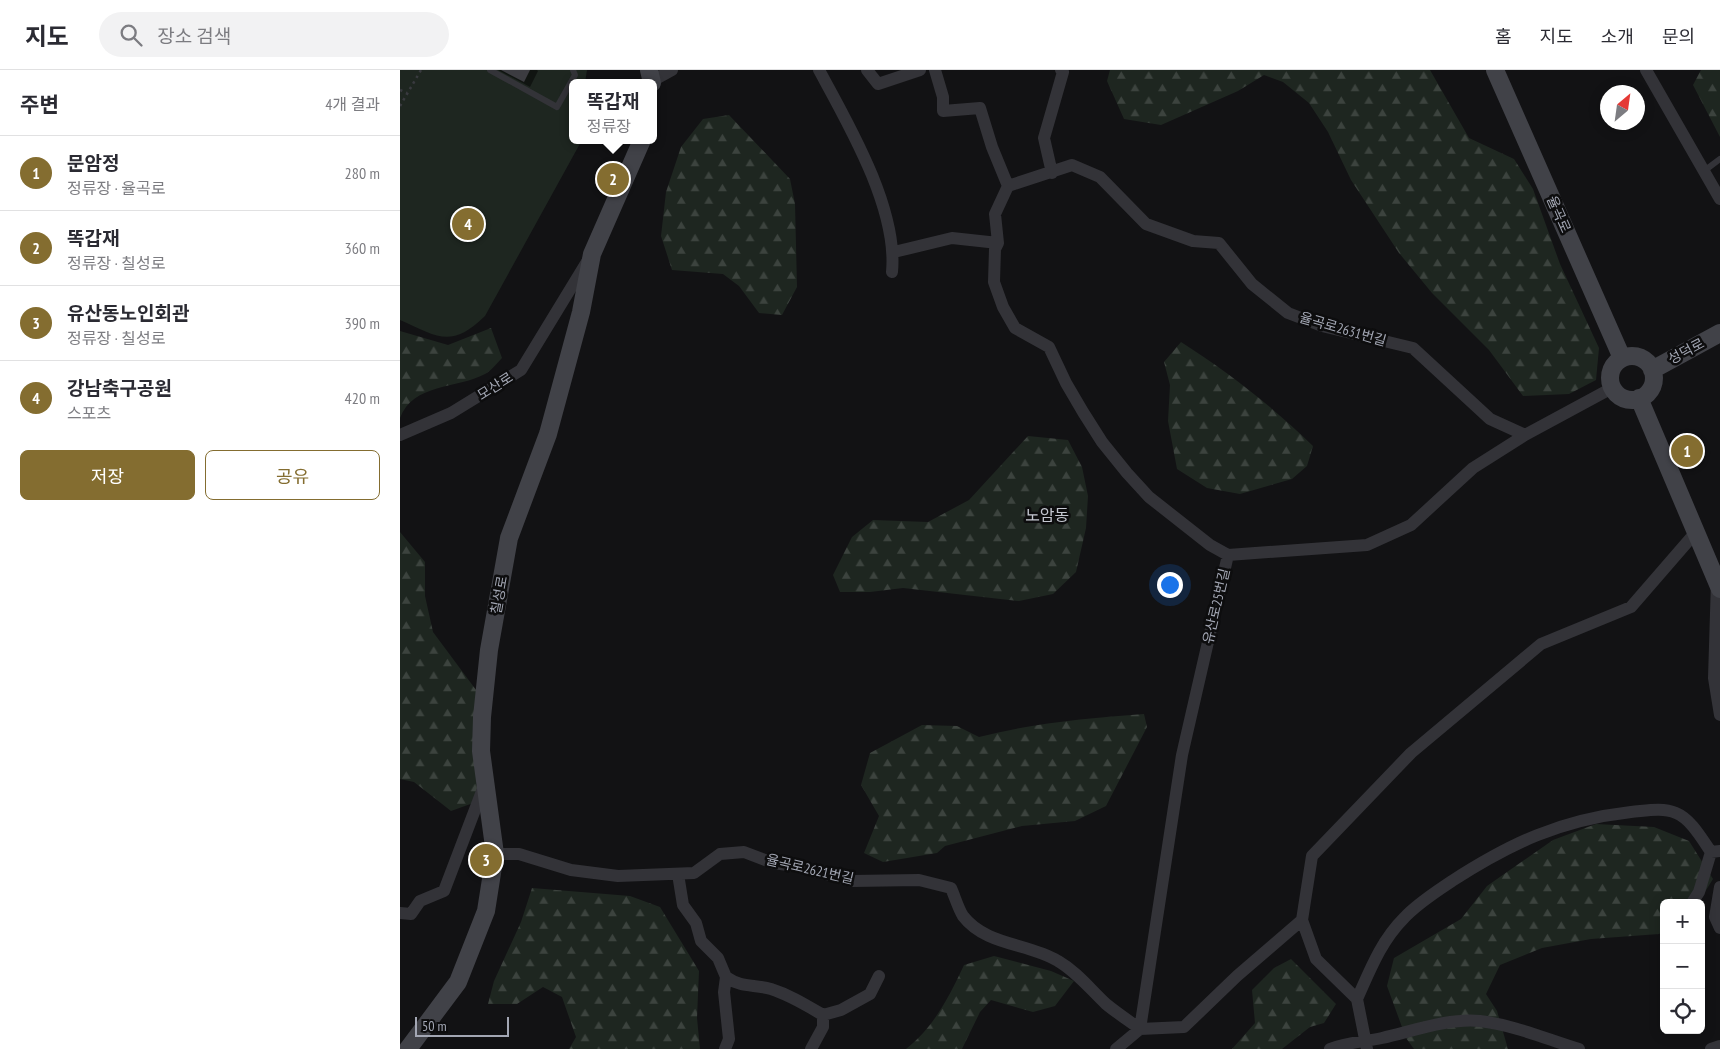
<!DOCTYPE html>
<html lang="ko">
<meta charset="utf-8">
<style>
body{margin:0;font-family:"PT Sans Narrow","Noto Sans KR",sans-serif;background:#f2f2f3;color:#2b2b33}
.controls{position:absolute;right:15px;bottom:15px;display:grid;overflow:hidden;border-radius:8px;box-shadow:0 2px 12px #0003}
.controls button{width:45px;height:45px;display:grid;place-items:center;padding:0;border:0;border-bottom:1px solid #e1e1e2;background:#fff;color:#2b2b33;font:25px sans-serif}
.compass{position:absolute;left:1200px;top:15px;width:45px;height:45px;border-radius:50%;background:#fff;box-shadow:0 2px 12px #0003;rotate:29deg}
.scale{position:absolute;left:15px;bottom:12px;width:94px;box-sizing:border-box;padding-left:5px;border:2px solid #a3a7b4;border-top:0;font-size:14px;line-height:18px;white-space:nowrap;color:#a3a7b4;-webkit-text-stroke:4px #0d0d0e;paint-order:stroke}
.you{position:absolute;left:769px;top:514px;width:18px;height:18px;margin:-12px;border:4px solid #fff;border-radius:50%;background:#1a73e8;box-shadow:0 0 0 8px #1a73e833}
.badge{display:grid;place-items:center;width:32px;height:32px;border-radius:50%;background:#846d30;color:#fff;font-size:16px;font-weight:700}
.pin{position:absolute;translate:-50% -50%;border:2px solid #fff;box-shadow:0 1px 5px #0006}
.popup{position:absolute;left:169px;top:9px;width:88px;height:65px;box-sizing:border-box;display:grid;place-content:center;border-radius:8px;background:#fff;filter:drop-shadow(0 1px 4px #0005);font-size:16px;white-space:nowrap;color:#7c7c81}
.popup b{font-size:19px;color:#2b2b33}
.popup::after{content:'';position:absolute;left:50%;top:100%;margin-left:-10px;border:10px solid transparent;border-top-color:#fff}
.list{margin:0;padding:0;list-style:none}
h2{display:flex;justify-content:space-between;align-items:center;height:65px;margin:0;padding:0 20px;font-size:21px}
h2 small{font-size:16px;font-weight:400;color:#7c7c81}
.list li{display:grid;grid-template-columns:32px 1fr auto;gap:15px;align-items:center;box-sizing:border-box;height:75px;padding:0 20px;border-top:1px solid #e1e1e2}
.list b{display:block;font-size:19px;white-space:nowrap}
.list p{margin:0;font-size:16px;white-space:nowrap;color:#7c7c81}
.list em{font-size:16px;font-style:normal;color:#7c7c81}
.actions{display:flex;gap:10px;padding:15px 20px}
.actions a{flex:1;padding:11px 0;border:1px solid #846d30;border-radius:8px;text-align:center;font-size:18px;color:#846d30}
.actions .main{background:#846d30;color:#fff}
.icon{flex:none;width:28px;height:28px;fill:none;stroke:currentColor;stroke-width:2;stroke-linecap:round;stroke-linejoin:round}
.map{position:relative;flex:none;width:1320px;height:979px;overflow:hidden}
header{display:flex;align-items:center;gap:30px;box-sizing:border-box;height:70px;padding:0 25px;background:#fff;border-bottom:1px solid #e1e1e2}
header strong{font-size:24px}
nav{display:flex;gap:28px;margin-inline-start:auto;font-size:18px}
.search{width:350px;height:45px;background:#f2f2f3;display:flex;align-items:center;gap:12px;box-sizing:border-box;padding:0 18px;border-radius:28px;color:#7c7c81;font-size:19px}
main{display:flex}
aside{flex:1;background:#fff}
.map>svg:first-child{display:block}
.forest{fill:url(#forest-firs)}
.park{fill:#1e2620}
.shadow{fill:#0007}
.building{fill:#3c3c41}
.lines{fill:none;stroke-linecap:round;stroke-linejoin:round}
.path{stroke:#393a3f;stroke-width:2.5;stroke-dasharray:2.5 4;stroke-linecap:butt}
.lane{stroke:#333338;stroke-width:6}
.street{stroke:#333338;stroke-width:12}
.secondary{stroke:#414248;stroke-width:18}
.labels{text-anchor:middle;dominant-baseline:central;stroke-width:5;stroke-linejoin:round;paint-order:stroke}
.street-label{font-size:14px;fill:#a3a7b4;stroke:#0d0d0e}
.quarter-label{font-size:16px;fill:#c4c7d0;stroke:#0d0d0e}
</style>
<header>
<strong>지도</strong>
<div class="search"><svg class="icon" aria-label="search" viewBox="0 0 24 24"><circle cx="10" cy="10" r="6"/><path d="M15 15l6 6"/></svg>장소 검색</div>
<nav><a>홈</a><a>지도</a><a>소개</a><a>문의</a></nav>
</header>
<main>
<aside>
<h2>주변<small>4개 결과</small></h2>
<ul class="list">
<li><span class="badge">1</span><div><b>문암정</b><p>정류장 · 율곡로</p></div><em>280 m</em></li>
<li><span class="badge">2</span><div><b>똑갑재</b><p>정류장 · 칠성로</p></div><em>360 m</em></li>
<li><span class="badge">3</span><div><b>유산동노인회관</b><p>정류장 · 칠성로</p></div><em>390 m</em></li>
<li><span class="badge">4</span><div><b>강남축구공원</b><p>스포츠</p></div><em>420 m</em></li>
</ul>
<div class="actions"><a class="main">저장</a><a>공유</a></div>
</aside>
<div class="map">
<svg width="1320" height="979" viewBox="0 0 1320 979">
<defs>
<pattern id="forest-firs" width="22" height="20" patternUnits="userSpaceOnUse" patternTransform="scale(1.25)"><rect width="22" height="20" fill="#1e2620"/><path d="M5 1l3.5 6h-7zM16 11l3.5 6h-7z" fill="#3c433e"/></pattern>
</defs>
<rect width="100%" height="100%" fill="#121214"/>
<path class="forest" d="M710 0H1030L1069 68 1114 89 1133 119 1160 194 1199 278 1196 310 1169 324 1123 326 1089 280 1032 223 999 183 951 110 928 62 909 33 883 12 864 5 838 21 761 55 724 49 707 11Z
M1301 0H1320V67L1293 15Z
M329 45 390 109 395 134 397 217 382 245 359 243 339 216 323 204 272 200 261 166 266 122 281 77 303 49Z
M91 258 102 288C97 293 91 301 85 304 57 319 13 313 0 348V261L48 275Z
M781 272C828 302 873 337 913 376L907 396 892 409 840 424 807 418 777 399 768 351 770 315 764 292Z
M628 366 668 370 682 397 688 426 686 458 676 502 653 524 619 531 503 518 470 522H440L433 505 452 467 473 450 528 452 569 430Z
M0 462 25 492V526L33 562 82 628V716L76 732 51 741 14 712 0 709Z
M744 644 747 657 706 736 675 751 622 756 545 776 537 783 483 792 464 783 479 746 461 715 470 683 522 655 557 656 579 667C633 653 689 648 744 644Z
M1196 754 1254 757 1289 771 1313 809 1298 833H1264V861L1259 864 1191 869 1142 878 1100 895 1086 924 1097 941 1108 979H1014L1006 968 987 916 994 888 1061 849 1087 816 1153 770Z
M132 818 230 826 260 837 299 901 297 948 300 979H169L176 967 162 927 143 917 117 934H88L94 911 121 852Z
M594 886 651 901 674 911 655 936 633 942 591 930 580 942 562 979H506C534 957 549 927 564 895Z
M891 889 936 934 924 953 910 957 882 979H832L855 953 852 920 874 898Z"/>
<path class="park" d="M0 0H187L185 13H173V70H182L85 246C51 279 38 267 0 250Z"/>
<path class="shadow" d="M98 0H137L138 1 130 17Z"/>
<path class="building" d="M101 0H130L124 12Z"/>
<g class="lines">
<path class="path" d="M0 20 7 23
M0 36 21 0"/>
<path class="lane" d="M90 0 157 37 175 5 173 0
M1304 101 1320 89"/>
<path class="street" d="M419 0C449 55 498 139 492 202
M467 0 478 14 520 0
M535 0 543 27V41L580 38 592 77 608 116
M1246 0 1320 129
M252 11 272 0
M652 103 644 68 663 2 661 0
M494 182 552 168 598 173
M0 365 51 343 121 300 188 190
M828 485 810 475 749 427 727 403 702 372 683 342 666 313 649 277 615 258 603 237 594 212 595 179 598 173 595 144 608 116 672 95 700 107 746 154 793 171 819 173 852 214 888 243 922 256 1013 278 1090 349 1125 365
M828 485 967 475 1011 455 1073 398 1125 365 1212 318
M1317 511 1314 608 1320 645
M95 784H119L171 800 218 806 294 803 320 784 344 782 373 793 395 796 452 811 519 810 551 818C555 827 558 838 563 846 586 876 629 873 658 891 677 902 690 919 706 934 717 943 729 951 740 959L782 685 828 485
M278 804 283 835 296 853 301 871 318 888 326 907 324 922 329 969 325 979
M1320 817 1315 847 1320 858
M1292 833 1299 822 1311 782
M0 843 11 844 20 831 44 821 84 716
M326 907C342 918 353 914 371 919 390 925 406 935 423 945V957L411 979
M957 929C970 900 981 871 1004 848 1018 833 1036 822 1052 811 1111 773 1160 750 1231 742 1245 741 1262 737 1276 743 1291 749 1302 769 1311 782L1320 781
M423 945 441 940 470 924 479 906
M716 979 740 959 784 957 837 906 902 850
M930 979C946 972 965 972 982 968 1013 961 1048 948 1080 951 1114 955 1146 969 1179 979
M967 979 957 929 916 889 902 850 912 786 1011 683 1141 574 1231 537 1296 462
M1311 979 1320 976"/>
<path class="secondary" d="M249 0 252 13
M1095 0 1222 288
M1210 308a22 22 0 1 1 44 0a22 22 0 1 1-44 0Z
M1252 300 1320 263
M1239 328 1320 519
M8 979 58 912 86 841 95 784 81 681 82 647 89 580 109 468 148 364 181 242 192 184 242 70"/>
</g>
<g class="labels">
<g class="street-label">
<text transform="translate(1159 144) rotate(66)">율곡로</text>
<text transform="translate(943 259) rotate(16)">율곡로2631번길</text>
<text transform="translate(1286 281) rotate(-28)">성덕로</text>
<text transform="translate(95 316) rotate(-32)">모산로</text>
<text transform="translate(99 525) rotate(-80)">칠성로</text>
<text transform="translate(816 536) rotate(-77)">유산로25번길</text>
<text transform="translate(410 799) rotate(13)">율곡로2621번길</text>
</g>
<g class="quarter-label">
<text x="647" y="445">노암동</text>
</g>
</g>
</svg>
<div class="controls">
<button>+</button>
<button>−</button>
<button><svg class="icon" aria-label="locate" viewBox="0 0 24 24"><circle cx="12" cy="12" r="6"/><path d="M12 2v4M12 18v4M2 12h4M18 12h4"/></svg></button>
</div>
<svg class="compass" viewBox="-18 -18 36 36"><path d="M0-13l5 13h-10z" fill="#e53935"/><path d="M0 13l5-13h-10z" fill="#7c7c81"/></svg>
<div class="scale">50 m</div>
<div class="you"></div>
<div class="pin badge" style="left:1287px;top:381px">1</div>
<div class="pin badge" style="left:213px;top:109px">2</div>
<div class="popup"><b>똑갑재</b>정류장</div>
<div class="pin badge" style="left:86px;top:790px">3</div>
<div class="pin badge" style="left:68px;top:154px">4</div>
</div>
</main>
